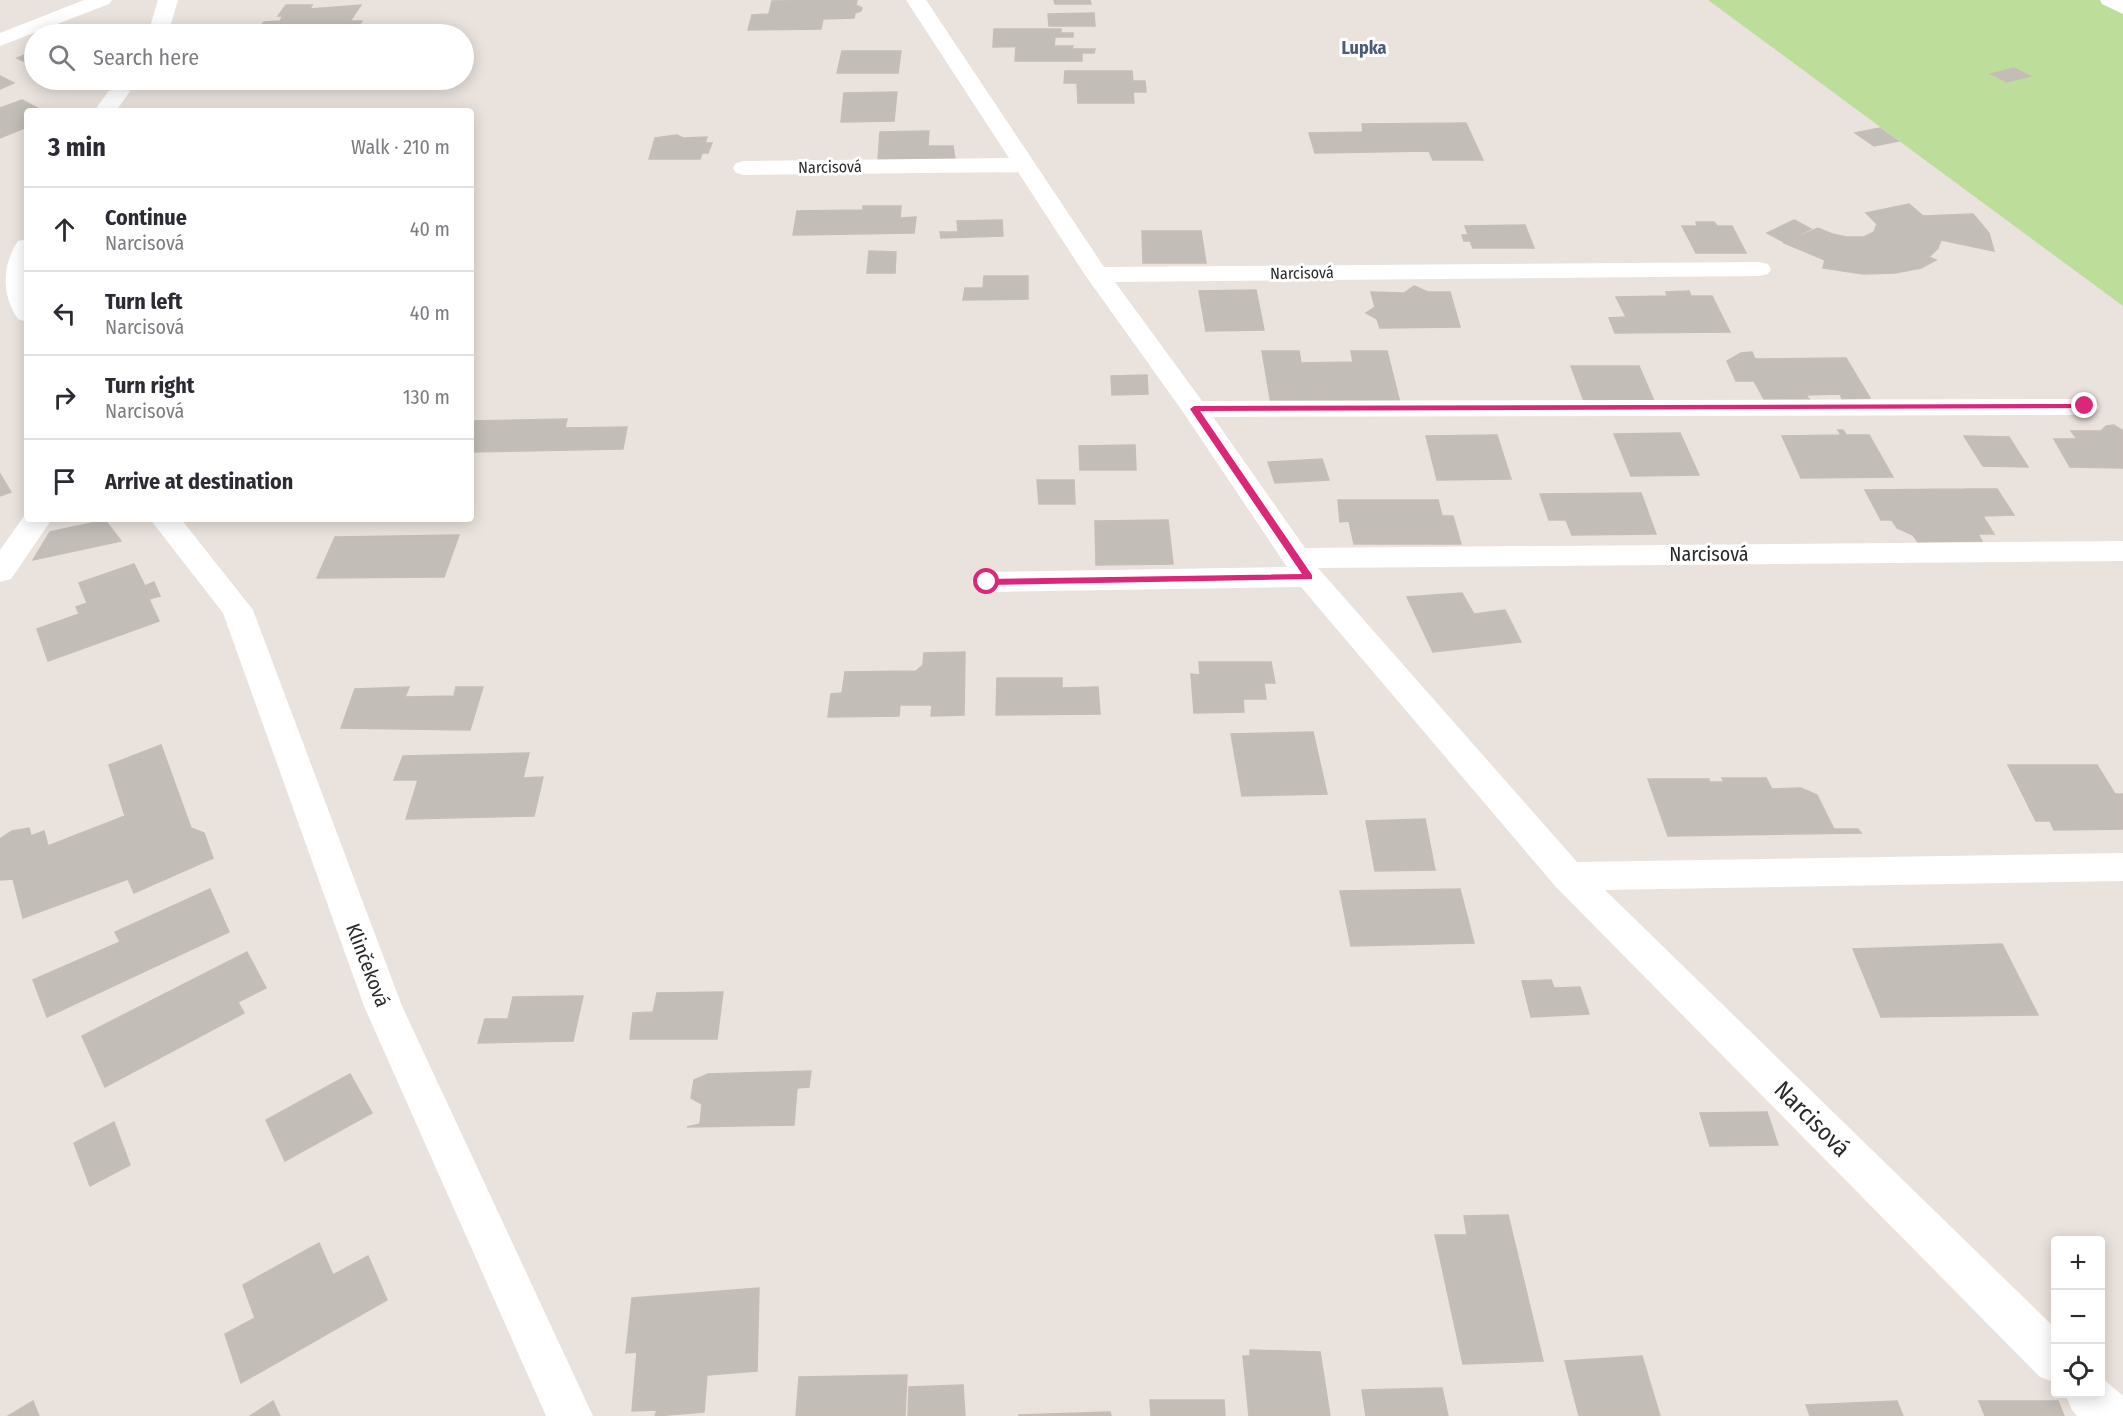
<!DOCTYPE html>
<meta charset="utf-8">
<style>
body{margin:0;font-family:"Fira Sans Condensed",sans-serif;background:#f2f2f3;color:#2b2b33}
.controls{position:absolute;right:18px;bottom:18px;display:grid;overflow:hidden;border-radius:6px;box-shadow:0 3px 15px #0003}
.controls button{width:54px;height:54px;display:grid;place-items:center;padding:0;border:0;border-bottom:2px solid #e1e1e2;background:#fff;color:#2b2b33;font:30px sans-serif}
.stop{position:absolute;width:18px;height:18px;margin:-14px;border:4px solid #db2777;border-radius:50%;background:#fff}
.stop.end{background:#db2777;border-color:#fff;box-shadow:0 2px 6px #0008}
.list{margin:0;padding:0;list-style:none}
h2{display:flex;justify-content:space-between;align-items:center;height:78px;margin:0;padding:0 24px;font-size:26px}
h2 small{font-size:20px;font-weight:400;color:#7c7c81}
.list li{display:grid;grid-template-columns:39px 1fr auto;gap:18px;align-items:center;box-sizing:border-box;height:84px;padding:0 24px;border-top:2px solid #e1e1e2}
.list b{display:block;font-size:22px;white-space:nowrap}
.list p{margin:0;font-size:20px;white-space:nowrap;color:#7c7c81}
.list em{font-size:20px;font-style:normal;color:#7c7c81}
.icon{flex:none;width:33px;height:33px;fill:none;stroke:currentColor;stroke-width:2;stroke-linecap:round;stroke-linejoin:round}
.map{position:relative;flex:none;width:2123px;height:1416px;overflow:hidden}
.search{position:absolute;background:#fff;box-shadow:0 3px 15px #0003;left:24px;top:24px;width:450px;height:66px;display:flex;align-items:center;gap:15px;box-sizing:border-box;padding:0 21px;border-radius:33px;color:#7c7c81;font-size:22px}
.panel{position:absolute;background:#fff;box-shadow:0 3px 15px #0003;left:24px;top:108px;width:450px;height:414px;border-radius:6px}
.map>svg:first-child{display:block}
.green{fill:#bdde9b}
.building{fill:#c3bdb7;stroke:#c6bdb6;stroke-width:1.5}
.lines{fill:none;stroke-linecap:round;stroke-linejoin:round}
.service{fill:#fff;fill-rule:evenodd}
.minor{fill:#fff;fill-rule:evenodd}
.route{fill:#db2777}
.labels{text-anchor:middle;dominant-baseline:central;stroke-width:6;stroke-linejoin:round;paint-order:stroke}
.far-street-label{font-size:16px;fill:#292929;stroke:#fff}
.far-neighbourhood-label{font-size:18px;font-weight:bold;fill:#4c5b77;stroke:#fff}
.street-label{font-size:20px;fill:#292929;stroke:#fff}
.near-street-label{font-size:24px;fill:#292929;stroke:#fff}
</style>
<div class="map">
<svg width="2123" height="1416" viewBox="0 0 2123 1416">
<rect width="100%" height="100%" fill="#eae2dc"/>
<path class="green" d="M1708 0H2123V306Z"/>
<path class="building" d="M857 0 856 5 862 8 861 11 855 13 854 18 823 19 821 29 748 30 752 15 769 14 772 1Z
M1054 0H1090L1091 4H1055Z
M286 5H312L310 9 361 5 350 21H362L355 32 255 34 264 22 280 21 283 16H278Z
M1094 13 1095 26H1049L1048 14Z
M994 29H1061V33H1073V37H1055L1054 46 993 47Z
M1016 46H1073L1072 49H1095L1094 53H1082V61H1015Z
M34 51V66L17 58Z
M842 51H901L898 73H837Z
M2014 68 2030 76 2007 82 1991 74Z
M1065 71H1132L1133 83H1064Z
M0 76 14 83 0 89Z
M241 80H352L244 82Z
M1133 81H1145L1146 92H1133L1134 103H1078L1077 83H1133Z
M897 92 894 121 841 122 844 93Z
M22 100 43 111H27V127L0 138V108Z
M1466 123 1483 160H1433L1429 151 1315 153 1309 133 1363 132 1362 124Z
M1880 128 1898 141 1874 146 1855 133Z
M929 131 928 146H953L955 159 878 160 880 132Z
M677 135 683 138 707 137 705 143H712L708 153H702L700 159H649L655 138Z
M1909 204 1923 216 1973 214 1989 233 1994 251 1941 240 1938 248 1929 257 1936 260 1921 268 1895 273 1863 274 1823 268 1825 260 1784 243 1818 228 1832 234 1846 237H1864L1874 232 1877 224 1866 213Z
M863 206H901L900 218 916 217 914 233 793 235 797 211 863 210Z
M1002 220 1003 236 941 238 940 232H958L957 221Z
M1794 220 1811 229 1784 242 1767 233Z
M1696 222H1714L1717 226H1732L1746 253H1696L1682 226H1697Z
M1525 225 1534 248H1473L1470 241H1464L1462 235H1468L1465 226Z
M1142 231H1201L1206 263H1143Z
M869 251 896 252 895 273H867Z
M984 276H1028V299L963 300 965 288H983Z
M1414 286 1428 292H1450L1460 327 1380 328 1377 319 1366 313 1375 307 1371 292 1404 293Z
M1256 290 1264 330 1206 331 1199 291Z
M1689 291 1691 296H1712L1730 332 1615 333 1609 318 1626 317 1616 297 1667 296 1666 292Z
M1262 351H1299L1301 363 1353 362 1351 351H1387L1400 403 1271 404Z
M1752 352 1755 359 1846 358 1870 398 1842 399 1840 394 1806 395 1809 399H1764L1754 381H1736L1727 361 1741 353Z
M1571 366H1639L1654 401H1584Z
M1147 375 1148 394 1112 395 1111 376Z
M567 419 565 428 627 427 623 449 471 452V421Z
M2114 425 2123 431V468L2070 467 2054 439H2077L2071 431H2101L2106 426Z
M1838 430H1843L1846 435H1869L1893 477 1801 478 1782 436 1841 435Z
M1680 433 1699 475 1631 476 1614 434Z
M1497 435 1511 479 1437 480 1426 436Z
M1964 436 2009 437 2028 467 1983 466Z
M1135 445 1136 470H1080L1079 446Z
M1322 459 1329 480 1275 483 1268 462Z
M0 474 11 492 0 496Z
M1037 480H1074L1075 504H1039Z
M1966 489H1997L2014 515 1983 516Z
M1966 489 1994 534H1978L1982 541 1918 542 1913 535 1897 528 1892 520H1881L1865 490Z
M1641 493 1656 534 1572 535 1566 520H1549L1540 494Z
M1338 500H1438L1442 516H1453L1461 544H1354L1349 521 1340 522Z
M105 520 121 541 33 560 50 532Z
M1168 520 1173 564 1096 565 1095 521Z
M459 535 444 577 317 578 335 537Z
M134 564 145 586 154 582 160 596 149 599 159 621 48 661 37 629 79 614 76 607 87 603 79 583Z
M1462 593 1474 614 1505 610 1521 642 1433 652 1407 597Z
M965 652 964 715 931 716 932 705H900L899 716 828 717 831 694 842 693 845 672 916 671 923 665 924 653Z
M1199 662H1271L1275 683H1264L1266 699H1243L1244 712 1194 713 1191 674 1200 675Z
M997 678H1062V688L1098 687 1100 714 996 715Z
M409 687 405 697 454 696 456 687H483L470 730 341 728 355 689Z
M1313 732 1327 794 1242 796 1231 734Z
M161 745 191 828 204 833 213 858 134 893 128 879 23 918 13 879 0 880V839L12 831 29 828 31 836 44 831 48 846 125 816 109 765Z
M529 753 523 778 543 777 534 816 406 819 418 780H394L403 756Z
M2008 765H2097L2115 794H2123V829L2054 830 2050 821H2036Z
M1722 778H1766L1772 789 1801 788 1817 795 1834 829H1858L1861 833 1668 836 1648 779H1709V782H1724Z
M1425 819 1435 870 1375 871 1366 821Z
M210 889 229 932 47 1017 33 980 120 942 115 932Z
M1460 889 1474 943 1351 946 1340 891Z
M2002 944 2038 1015 1881 1017 1853 949Z
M247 952 266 988 238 1002 244 1013 105 1087 82 1036Z
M1551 980 1554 988 1580 987 1589 1014 1531 1017 1522 981Z
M723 992 717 1039H630L633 1013 653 1012 657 993Z
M583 996 573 1041 478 1043 485 1019H508L513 997Z
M811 1071 809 1087 797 1088 794 1125 687 1127 700 1124 702 1104 691 1098 694 1080 708 1074Z
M350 1074 372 1113 285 1161 266 1120Z
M1767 1112 1778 1145 1710 1146 1700 1113Z
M114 1122 130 1165 90 1186 74 1143Z
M1508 1215 1543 1361 1463 1364 1435 1235H1467L1464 1216Z
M319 1243 333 1275 368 1256 387 1300 241 1383 225 1334 255 1318 243 1285Z
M759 1288 757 1371 707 1375 704 1412 655 1416 657 1410 632 1411 637 1352 626 1353 632 1298Z
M1250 1350 1320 1352 1330 1416H1249L1243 1356H1250Z
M1642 1356 1660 1416H1579L1565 1361Z
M907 1375 905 1416H796L799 1377Z
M963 1385 965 1416H908L909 1387Z
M1442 1388 1448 1416H1366L1362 1390Z
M1150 1400H1224L1225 1416H1151Z
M33 1401 39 1416H8Z
M273 1401 280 1416H250Z
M1897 1401 1903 1416H1810L1806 1405Z
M1979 1401H2058L2064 1416H1985Z
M1110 1412 1111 1416H1019V1415Z"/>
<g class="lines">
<path class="service" d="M2100 0H2123V14L2102 4Z"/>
<path class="minor" d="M84 0H112L109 4 0 46V33Z
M158 0H178L168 34H148Z
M906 0H926L1104 267 1759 262 1768 264 1771 269 1768 274 1759 276 1115 282 1202 401 2085 399 2095 401 2099 407 2095 413 2085 415 1213 417 1305 548 2123 541V561L1318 568 1577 862 2123 853V881L1605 890 2056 1329V1383L2040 1377 1555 886 1301 587 987 592 976 589 972 582 976 575 987 572 1287 567 1183 412 1085 275 1018 172 744 175 736 173 733 168 736 163 744 161 1009 158Z
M117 80H138L116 111H94Z
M27 239V322L18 319C1 295 2 265 18 241Z
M27 512V519H52L11 579 0 582V550Z
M150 519H181L253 610 402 1006 593 1416H546L364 1006 223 613Z
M2100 1376 2123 1396V1416H2077L2072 1410 2065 1394H2100Z"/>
</g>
<path class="route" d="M2085 404 2089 406 2088 408 1200 411 1312 575V579L987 585 983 582 987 579 1302 574 1190 409 1194 406Z"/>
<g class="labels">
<g class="far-street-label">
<text transform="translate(830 167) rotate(-1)">Narcisová</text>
<text transform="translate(1302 273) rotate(-1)">Narcisová</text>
</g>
<g class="far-neighbourhood-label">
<text x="1364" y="48">Lupka</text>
</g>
<g class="street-label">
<text x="1709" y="554">Narcisová</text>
<text transform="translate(368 965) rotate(69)">Klinčeková</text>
</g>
<g class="near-street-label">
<text transform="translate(1812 1119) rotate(45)">Narcisová</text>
</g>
</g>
</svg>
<div class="controls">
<button>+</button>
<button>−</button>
<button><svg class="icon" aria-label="locate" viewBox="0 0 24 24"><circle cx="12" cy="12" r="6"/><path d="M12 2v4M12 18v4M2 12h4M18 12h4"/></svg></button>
</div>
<div class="stop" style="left:987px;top:582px"></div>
<div class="stop end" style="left:2085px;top:406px"></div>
<div class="search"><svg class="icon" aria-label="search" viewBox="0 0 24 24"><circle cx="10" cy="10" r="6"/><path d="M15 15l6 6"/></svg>Search here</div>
<section class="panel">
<h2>3 min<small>Walk · 210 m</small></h2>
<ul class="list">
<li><svg class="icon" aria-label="ahead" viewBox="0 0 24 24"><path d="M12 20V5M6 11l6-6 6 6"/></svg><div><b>Continue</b><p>Narcisová</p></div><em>40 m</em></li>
<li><svg class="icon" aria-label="left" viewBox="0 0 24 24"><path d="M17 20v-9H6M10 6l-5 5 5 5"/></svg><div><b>Turn left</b><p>Narcisová</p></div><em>40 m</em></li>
<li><svg class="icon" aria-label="right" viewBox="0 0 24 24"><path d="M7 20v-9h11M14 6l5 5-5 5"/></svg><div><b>Turn right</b><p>Narcisová</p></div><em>130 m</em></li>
<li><svg class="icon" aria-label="arrive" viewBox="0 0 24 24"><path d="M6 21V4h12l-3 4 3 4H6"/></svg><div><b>Arrive at destination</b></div></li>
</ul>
</section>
</div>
